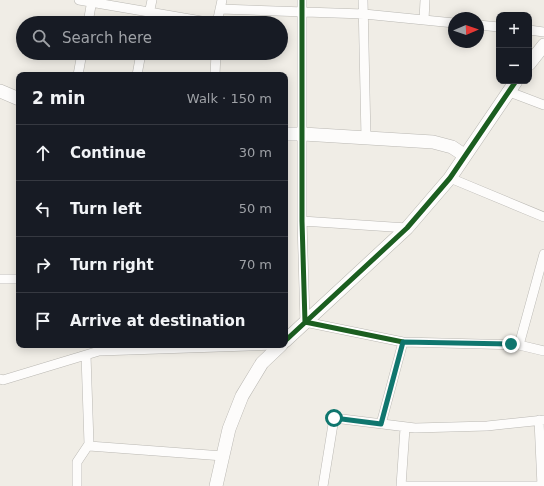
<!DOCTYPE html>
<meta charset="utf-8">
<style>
body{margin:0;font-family:"DejaVu Sans",sans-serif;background:#242831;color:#f1f3f6}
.controls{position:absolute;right:12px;top:12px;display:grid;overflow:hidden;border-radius:8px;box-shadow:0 2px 10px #0003}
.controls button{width:36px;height:36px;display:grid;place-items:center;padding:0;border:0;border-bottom:1px solid #363941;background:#171b24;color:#f1f3f6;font:20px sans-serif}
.compass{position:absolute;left:448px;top:12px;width:36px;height:36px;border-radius:50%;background:#171b24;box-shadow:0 2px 10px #0003;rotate:88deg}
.stop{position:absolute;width:12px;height:12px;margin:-9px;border:3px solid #0f766e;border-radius:50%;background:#fff}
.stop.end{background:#0f766e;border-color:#fff;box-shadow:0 1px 4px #0008}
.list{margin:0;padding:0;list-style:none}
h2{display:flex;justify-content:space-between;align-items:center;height:52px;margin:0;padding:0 16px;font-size:17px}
h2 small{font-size:13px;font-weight:400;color:#9ea1a6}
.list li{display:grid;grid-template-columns:26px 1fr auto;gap:12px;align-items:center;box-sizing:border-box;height:56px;padding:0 16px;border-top:1px solid #363941}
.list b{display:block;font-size:15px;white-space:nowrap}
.list em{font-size:13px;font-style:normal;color:#9ea1a6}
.icon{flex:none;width:22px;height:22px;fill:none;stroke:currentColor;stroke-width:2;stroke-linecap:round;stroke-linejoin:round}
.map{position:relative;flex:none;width:544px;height:486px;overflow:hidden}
.search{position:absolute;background:#171b24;box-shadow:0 2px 10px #0003;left:16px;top:16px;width:272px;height:44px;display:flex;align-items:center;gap:10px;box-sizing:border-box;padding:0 14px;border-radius:22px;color:#9ea1a6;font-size:15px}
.panel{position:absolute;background:#171b24;box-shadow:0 2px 10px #0003;left:16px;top:72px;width:272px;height:276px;border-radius:8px}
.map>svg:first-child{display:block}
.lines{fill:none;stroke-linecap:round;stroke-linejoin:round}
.street-casing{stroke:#bab8b3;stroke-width:10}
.secondary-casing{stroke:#bab8b3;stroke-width:14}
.street{stroke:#fdfcfb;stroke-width:9}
.secondary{stroke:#fdfcfb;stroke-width:13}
.cycleway-casing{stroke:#fff;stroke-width:8}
.cycleway{stroke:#1b5e20;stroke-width:5}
.route{stroke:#0f766e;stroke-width:5}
</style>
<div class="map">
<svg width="544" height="486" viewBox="0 0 544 486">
<rect width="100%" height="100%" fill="#f0ede6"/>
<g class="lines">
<defs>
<path id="street" d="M79 0 213 23
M302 0V221L305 322 403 342
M363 0 366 138
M220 9 364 14 454 23
M424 20 425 0
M88 23 92 0
M147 23 152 0
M217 23 222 0
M478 25 499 27
M529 30 544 32
M78 75 82 53
M137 75 141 53
M215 75 216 53
M507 91 544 105
M450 178 544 217
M302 221 407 228
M0 279H19
M519 345 544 254
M0 379 3 380 99 351 276 345
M539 420 542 486
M381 424 403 342 519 345 544 351
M89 446 223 456
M77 486V462L89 444 86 355
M323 486 334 418 415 428 487 426 544 420
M401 486H544
M401 486 405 428"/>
<path id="secondary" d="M529 64 544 45
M0 91 19 99
M285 134H303L433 142 452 147 464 155
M285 341 407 228 450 178 516 81
M216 486 229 429 242 396 262 363 281 345"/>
</defs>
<use href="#street" class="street-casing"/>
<use href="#secondary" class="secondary-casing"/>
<use href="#street" class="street"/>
<use href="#secondary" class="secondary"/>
<defs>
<path id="cycleway" d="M302 0V221L305 322 403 342
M285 341 407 228 450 178 516 81"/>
</defs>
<use href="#cycleway" class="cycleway-casing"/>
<use href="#cycleway" class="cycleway"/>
</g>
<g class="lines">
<path class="route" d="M334 418 381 424 403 342 511 344"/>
</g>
</svg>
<div class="controls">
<button>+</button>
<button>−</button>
</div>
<svg class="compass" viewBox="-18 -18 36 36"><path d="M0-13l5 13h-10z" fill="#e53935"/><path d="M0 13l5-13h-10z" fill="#9ea1a6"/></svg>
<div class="stop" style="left:334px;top:418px"></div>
<div class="stop end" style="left:511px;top:344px"></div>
<div class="search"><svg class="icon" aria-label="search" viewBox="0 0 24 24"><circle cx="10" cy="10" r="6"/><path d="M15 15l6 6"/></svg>Search here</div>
<section class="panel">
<h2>2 min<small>Walk · 150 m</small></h2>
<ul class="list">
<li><svg class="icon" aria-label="ahead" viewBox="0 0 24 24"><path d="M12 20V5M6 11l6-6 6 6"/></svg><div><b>Continue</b></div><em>30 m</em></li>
<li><svg class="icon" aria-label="left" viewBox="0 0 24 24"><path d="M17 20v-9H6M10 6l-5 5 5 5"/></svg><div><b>Turn left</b></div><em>50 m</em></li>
<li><svg class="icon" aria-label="right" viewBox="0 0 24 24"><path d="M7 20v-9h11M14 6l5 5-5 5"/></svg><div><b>Turn right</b></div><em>70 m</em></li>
<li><svg class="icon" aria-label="arrive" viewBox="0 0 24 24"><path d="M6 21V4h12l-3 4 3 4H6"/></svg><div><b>Arrive at destination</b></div></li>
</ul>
</section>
</div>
